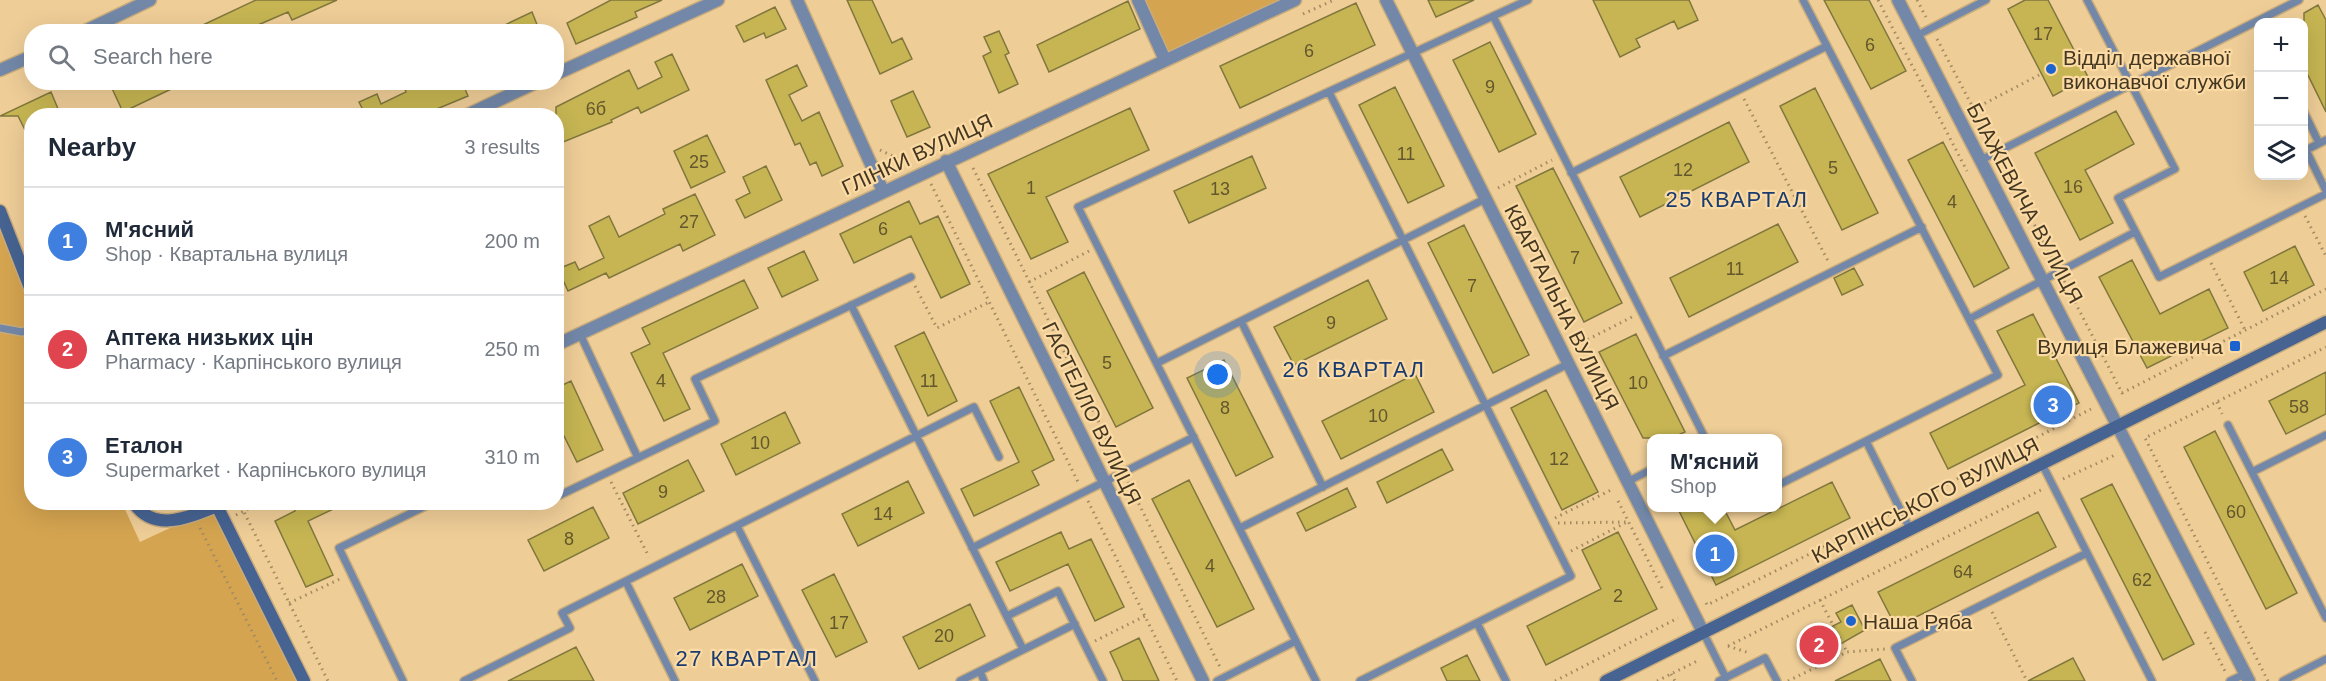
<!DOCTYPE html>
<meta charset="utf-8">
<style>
body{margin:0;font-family:Helvetica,sans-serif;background:#f2f2f3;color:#1f2937}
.controls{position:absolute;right:18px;top:18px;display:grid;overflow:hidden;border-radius:12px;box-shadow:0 6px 24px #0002}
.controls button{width:54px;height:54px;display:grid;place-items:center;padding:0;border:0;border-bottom:2px solid #e0e1e3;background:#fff;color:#1f2937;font:30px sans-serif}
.you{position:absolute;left:1218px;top:375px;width:21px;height:21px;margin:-15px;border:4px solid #fff;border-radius:50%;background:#1a73e8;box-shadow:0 0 0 9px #1a73e833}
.badge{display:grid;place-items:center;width:39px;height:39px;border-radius:50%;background:#1c63ce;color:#fff;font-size:20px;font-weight:700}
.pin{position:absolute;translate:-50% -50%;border:3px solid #fff;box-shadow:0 2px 6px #0006}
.popup{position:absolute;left:1647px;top:434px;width:135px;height:78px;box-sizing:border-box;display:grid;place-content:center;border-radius:12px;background:#fff;filter:drop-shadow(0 2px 4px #0005);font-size:20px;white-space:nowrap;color:#747a83}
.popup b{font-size:22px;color:#1f2937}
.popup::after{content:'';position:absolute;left:50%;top:100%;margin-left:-12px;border:12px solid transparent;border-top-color:#fff}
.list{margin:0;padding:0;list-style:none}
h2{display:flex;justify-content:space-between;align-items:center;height:78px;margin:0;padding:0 24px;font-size:26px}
h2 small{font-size:20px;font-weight:400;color:#747a83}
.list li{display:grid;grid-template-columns:39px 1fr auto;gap:18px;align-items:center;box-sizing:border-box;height:108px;padding:0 24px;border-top:2px solid #e0e1e3}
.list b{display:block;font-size:22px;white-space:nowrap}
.list p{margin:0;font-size:20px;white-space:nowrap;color:#747a83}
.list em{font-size:20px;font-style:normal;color:#747a83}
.icon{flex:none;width:33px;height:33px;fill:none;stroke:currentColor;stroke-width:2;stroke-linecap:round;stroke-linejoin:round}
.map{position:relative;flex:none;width:2326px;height:681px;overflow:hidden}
.search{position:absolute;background:#fff;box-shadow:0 6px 24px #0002;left:24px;top:24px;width:540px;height:66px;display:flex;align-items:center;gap:15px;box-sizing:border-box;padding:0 21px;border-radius:24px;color:#747a83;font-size:22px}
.panel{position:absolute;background:#fff;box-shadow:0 6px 24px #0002;left:24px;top:108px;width:540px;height:402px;border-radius:24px}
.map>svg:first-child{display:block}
.green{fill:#d4a450}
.building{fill:#c6b552;stroke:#81773e;stroke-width:1.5}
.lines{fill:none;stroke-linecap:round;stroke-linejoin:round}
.lane-casing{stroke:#c9ac7d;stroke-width:10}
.street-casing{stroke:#c9ac7d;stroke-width:15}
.secondary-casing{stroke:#c9ac7d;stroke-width:15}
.path{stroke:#a28a62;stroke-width:3;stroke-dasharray:1.5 4.5;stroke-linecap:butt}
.lane{stroke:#7388a8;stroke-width:7}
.street{stroke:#7388a8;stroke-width:12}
.secondary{stroke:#466391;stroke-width:12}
.poi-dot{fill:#1c63ce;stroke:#fbdaa4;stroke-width:2}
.labels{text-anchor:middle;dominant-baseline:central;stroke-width:4.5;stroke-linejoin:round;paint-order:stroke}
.number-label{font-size:18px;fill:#64562d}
.poi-label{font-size:21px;fill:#443721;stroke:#fbdaa4;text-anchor:start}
.street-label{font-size:21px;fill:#443721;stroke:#fbdaa4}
.neighbourhood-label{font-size:22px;letter-spacing:1.5px;fill:#193b70;stroke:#fbdaa4}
</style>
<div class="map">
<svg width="2326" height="681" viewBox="0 0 2326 681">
<rect width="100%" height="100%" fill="#eecd97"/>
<path class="green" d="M1144 0H1284L1168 54Z
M0 211 31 293 32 502 122 503 140 542 217 506 305 681H0Z"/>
<path class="building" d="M256 0H337L292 20 288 12 258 25 261 32H188Z
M611 0H662L635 12 637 17 576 44 567 23Z
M847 0H872L892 43 902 38 912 59 880 74Z
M1428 0H1474L1436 17Z
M1593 0H1689L1698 20 1678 29 1674 21 1636 39 1640 47 1620 57Z
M1824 0H1869L1906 71 1871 89Z
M2025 0H2048L2088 77 2053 96 2008 9Z
M1128 1 1140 29 1049 72 1037 45Z
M1356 3 1375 45 1240 108 1220 66Z
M2318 5 2326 20V112L2304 67V13Z
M775 7 786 29 766 38 764 33 744 42 736 26Z
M532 12 540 32H490Z
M999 31 1009 53 1005 55 1018 84 999 93 983 56 991 52 984 37Z
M1490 42 1536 134 1499 152 1453 60Z
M672 54 689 90 641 113 638 107 611 120 612 122 556 145V107L629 70 638 89 662 77 655 62Z
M797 65 807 86 789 95 802 121 819 112 843 166 822 176 816 162 810 165 800 143 795 145 766 80Z
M109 82H186L123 112Z
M402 82H462L468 96 420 116H357L364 112 359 102 377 94 381 104 406 92Z
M1395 87 1444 186 1408 203 1359 105Z
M1815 88 1878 213 1842 230 1780 106Z
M913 91 930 127 907 137 891 101Z
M51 92 61 116H32V144L18 116H0Z
M1130 108 1149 150 1046 197 1068 242 1031 259 988 174Z
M2116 111 2134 144 2085 170 2113 223 2080 240 2035 153Z
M1729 122 1749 162 1640 217 1620 177Z
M707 135 725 172 691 188 674 151Z
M1943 142 2009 268 1974 287 1908 160Z
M1252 156 1266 188 1189 223 1174 191Z
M766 166 782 200 745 218 736 200 750 193 743 177Z
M1553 168 1622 303 1584 322 1516 186Z
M695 194 715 235 683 251 680 244 609 278 606 273 568 291 558 269 575 262 579 270 604 258 589 226 609 216 619 237 665 214 663 209Z
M909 201 920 224 938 216 970 284 941 298 911 236 854 263 840 234Z
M1778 224 1798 262 1689 317 1670 278Z
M1464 225 1529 355 1493 373 1428 243Z
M2295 246 2314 285 2263 311 2244 272Z
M804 251 818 280 782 297 768 268Z
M2132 260 2160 314 2209 289 2228 328 2147 368 2099 277Z
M1854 268 1863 285 1842 295 1834 278Z
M1084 272 1153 408 1116 427 1047 291Z
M744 280 758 308 663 353 690 409 664 421 631 353 650 344 642 328Z
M1368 280 1387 319 1294 365 1274 327Z
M2033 314 2079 403 1948 469 1930 433 2025 385 1997 331Z
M924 332 957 401 928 416 895 346Z
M1636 334 1685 432 1672 438H1643L1599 352Z
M1224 360 1273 457 1236 476 1187 378Z
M2326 372V414L2286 434 2269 401Z
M1415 374 1434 412 1341 459 1322 421Z
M571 381 603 450 577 462 556 420V388Z
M1019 387 1054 460 1032 471 1039 485 974 516 961 489 1019 462 990 401Z
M1546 390 1598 492 1562 510 1511 408Z
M785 412 800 443 736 475 721 444Z
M2215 431 2297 593 2266 609 2184 447Z
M1442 449 1453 470 1387 503 1377 482Z
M688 460 704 491 638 524 623 493Z
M1189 480 1254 609 1217 627 1152 499Z
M908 481 924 513 858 546 842 514Z
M1832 482 1850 518 1716 585 1677 507H1723L1735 530Z
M2112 484 2194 644 2163 660 2081 499Z
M1347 488 1356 507 1306 531 1297 513Z
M291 502H348L308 521 333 575 306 587 275 521 295 511Z
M593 507 609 538 544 571 528 540Z
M2038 512 2056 547 1896 627 1878 592Z
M1061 532 1069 549 1091 539 1124 607 1095 621 1068 564 1010 591 996 562Z
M1618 532 1657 609 1546 665 1527 626 1601 589 1582 550Z
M742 564 758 596 690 630 674 598Z
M834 574 867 642 836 657 802 590Z
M970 604 985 636 919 669 903 637Z
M1852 605 1865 630 1809 662 1799 643 1841 622 1836 613Z
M1139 638 1159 681H1123L1118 669 1110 652Z
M576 647 594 681H508Z
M1467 655 1480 681H1447L1441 668Z
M2073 658 2085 681H2028Z
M1880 659 1891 681H1835Z"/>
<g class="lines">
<defs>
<path id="lane" d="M2087 0 2175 169 2118 198 2159 277 2326 194
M1493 16 1705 438
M1916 36 1986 0
M1329 92 1571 576 1360 681
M2304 112 2319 143
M2326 140 2306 150 2326 191
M1981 160 2299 0
M1571 173 1827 46
M851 305 1023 649
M1969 319 2135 232
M1241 321 1323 487
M0 328 22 332 32 328
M580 334 638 458
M1663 356 1922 227
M1157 363 1485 199
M2228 425 2326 618
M1866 441 1910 529
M2042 464 2152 681
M2252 472 2326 435
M1627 482 1652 469
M1778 485 1998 375 1803 0
M556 488 560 495 715 421 695 379 911 277
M737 526 815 681
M1240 528 1568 364
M972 548 1194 437
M626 582 675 681
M1007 616 1058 591 1103 681
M1477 623 1506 681
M1703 632 1726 678
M980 671 984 681
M403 681 339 548 434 502
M464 681 570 628 562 613 974 407 999 457
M960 681 1075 624
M1217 681 1296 641
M1316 681 1078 207 1528 0
M1719 681 1765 658 1777 681
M1912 681 1895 648 2087 553
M2230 681 2245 674
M2283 681 2326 659"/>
<path id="street" d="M797 0 883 191
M1138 0 1165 60
M1386 0 1703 632
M1898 0 2249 681
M83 32 150 0
M0 70 32 56
M556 74 718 0
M465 116 537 82
M946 161 1203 681
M556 345 1295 0"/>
<path id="secondary" d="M0 211 32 293
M133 502C154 534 189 517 217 506L304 681
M1606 681 2326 322"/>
</defs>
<use href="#lane" class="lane-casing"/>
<use href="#street" class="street-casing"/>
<use href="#secondary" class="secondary-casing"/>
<path class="path" d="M1878 0 1967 171
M1917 0 1926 17
M1303 14 1334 0
M1937 39 1991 142
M1744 99 1828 261
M1974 109 2041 74
M880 150 909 164
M2001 161 2054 262
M973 168 1119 463
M931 184 1078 482
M1498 188 1552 160
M2305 216 2326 256
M2211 263 2245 330
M2064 281 2122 393 2326 289
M1029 282 1089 251
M915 286 937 328 989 302
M1577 345 1632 317
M556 363 566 359
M2217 402 2222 414
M2063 479 2115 455
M611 482 649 557
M1128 482 1220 667
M1088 501 1177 681
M1618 501 1662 588
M239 502 328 681
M1909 504 2091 409
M236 515 262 502
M1555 518 1613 489
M1558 523 1627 522
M200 528 277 681
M1571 551 1629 521
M1820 600 1847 652
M289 603 342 578
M1706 603 1707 605 1890 514
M1992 612 2027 681
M2205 632 2225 671
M1095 641 1145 616
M1728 646 2041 490
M1728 646 1749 653
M1671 674 1675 681
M1555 681 1678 618
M1657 681 1699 660
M1788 681 1847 652 1885 649
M2268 681 2145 438 2326 347"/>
<use href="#lane" class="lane"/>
<use href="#street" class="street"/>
<use href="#secondary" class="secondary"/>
</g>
<g class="poi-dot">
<circle cx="2051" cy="69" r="6"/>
<rect x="2229" y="340" width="12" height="12" rx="3"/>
<circle cx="1851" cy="621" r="6"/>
</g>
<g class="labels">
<g class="number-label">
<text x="2043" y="34">17</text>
<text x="1870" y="45">6</text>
<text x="1309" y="51">6</text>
<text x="1490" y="87">9</text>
<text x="596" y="109">6б</text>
<text x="1406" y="154">11</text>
<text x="699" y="162">25</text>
<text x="1833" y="168">5</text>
<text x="1683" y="170">12</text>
<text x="2073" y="187">16</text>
<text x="1031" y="188">1</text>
<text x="1220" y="189">13</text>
<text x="1952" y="202">4</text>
<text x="689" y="222">27</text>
<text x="883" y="229">6</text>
<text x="1575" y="258">7</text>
<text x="1735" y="269">11</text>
<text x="2279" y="278">14</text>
<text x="1472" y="286">7</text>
<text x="1331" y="323">9</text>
<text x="1107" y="363">5</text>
<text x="661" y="381">4</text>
<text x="929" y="381">11</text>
<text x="1638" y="383">10</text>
<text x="2299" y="407">58</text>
<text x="1225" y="408">8</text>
<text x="1378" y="416">10</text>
<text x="760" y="443">10</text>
<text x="1559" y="459">12</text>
<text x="663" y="492">9</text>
<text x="2236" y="512">60</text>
<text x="883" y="514">14</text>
<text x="569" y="539">8</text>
<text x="1210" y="566">4</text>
<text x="1963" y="572">64</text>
<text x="2142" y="580">62</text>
<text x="1618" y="596">2</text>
<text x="716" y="597">28</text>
<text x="839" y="623">17</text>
<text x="944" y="636">20</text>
</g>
<g class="poi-label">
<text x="2063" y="57">Відділ державної<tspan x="2063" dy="24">виконавчої служби</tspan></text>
<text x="2223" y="346" text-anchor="end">Вулиця Блажевича</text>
<text x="1863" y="621">Наша Ряба</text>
</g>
<g class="street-label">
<text transform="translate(917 154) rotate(-25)">ГЛІНКИ ВУЛИЦЯ</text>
<text transform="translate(2025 203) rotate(62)">БЛАЖЕВИЧА ВУЛИЦЯ</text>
<text transform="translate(1562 307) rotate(63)">КВАРТАЛЬНА ВУЛИЦЯ</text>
<text transform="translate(1092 413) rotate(64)">ГАСТЕЛЛО ВУЛИЦЯ</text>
<text transform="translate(1925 500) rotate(-27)">КАРПІНСЬКОГО ВУЛИЦЯ</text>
</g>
<g class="neighbourhood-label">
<text x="1737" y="199">25 КВАРТАЛ</text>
<text x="1354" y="369">26 КВАРТАЛ</text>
<text x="747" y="658">27 КВАРТАЛ</text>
</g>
</g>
</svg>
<div class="controls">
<button>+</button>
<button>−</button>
<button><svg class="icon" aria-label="layers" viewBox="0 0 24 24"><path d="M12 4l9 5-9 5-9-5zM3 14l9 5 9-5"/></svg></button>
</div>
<div class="you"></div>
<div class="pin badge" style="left:1715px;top:554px;background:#3f7fe0">1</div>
<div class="popup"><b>М'ясний</b>Shop</div>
<div class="pin badge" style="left:1819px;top:645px;background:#e0444e">2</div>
<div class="pin badge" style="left:2053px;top:405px;background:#3f7fe0">3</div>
<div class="search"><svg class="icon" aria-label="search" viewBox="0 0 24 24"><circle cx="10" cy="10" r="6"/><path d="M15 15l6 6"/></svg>Search here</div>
<section class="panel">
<h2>Nearby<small>3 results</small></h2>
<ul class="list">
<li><span class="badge" style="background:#3f7fe0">1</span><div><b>М'ясний</b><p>Shop · Квартальна вулиця</p></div><em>200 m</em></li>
<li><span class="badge" style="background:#e0444e">2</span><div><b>Аптека низьких цін</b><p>Pharmacy · Карпінського вулиця</p></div><em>250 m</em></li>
<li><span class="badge" style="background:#3f7fe0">3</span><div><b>Еталон</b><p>Supermarket · Карпінського вулиця</p></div><em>310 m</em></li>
</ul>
</section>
</div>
